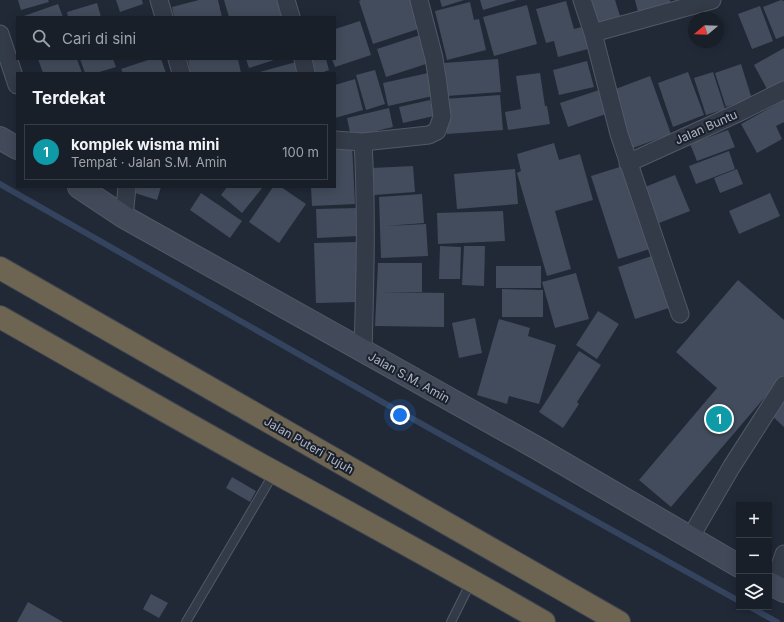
<!DOCTYPE html>
<html lang="id">
<meta charset="utf-8">
<style>
body{margin:0;font-family:Inter,sans-serif;background:#262c35;color:#f1f3f6}
.controls{position:absolute;right:12px;bottom:12px;display:grid;overflow:hidden;border-radius:0px;box-shadow:0 2px 10px #0003}
.controls button{width:36px;height:36px;display:grid;place-items:center;padding:0;border:0;border-bottom:1px solid #373d46;background:#191f29;color:#f1f3f6;font:20px sans-serif}
.compass{position:absolute;left:688px;top:12px;width:36px;height:36px;border-radius:50%;background:#191f29;box-shadow:0 2px 10px #0003;rotate:251deg}
.you{position:absolute;left:400px;top:415px;width:14px;height:14px;margin:-10px;border:3px solid #fff;border-radius:50%;background:#1a73e8;box-shadow:0 0 0 6px #1a73e833}
.badge{display:grid;place-items:center;width:26px;height:26px;border-radius:50%;background:#83a8f5;color:#fff;font-size:13px;font-weight:700}
.pin{position:absolute;translate:-50% -50%;border:2px solid #fff;box-shadow:0 1px 4px #0006}
.list{margin:0;padding:0;list-style:none}
h2{display:flex;justify-content:space-between;align-items:center;height:52px;margin:0;padding:0 16px;font-size:17px}
h2 small{font-size:13px;font-weight:400;color:#9fa2a8}
.list li{display:grid;grid-template-columns:26px 1fr auto;gap:12px;align-items:center;box-sizing:border-box;height:56px;margin:0 8px 8px;padding:0 8px;border:1px solid #373d46;border-radius:0px}
.list b{display:block;font-size:15px;white-space:nowrap}
.list p{margin:0;font-size:13px;white-space:nowrap;color:#9fa2a8}
.list em{font-size:13px;font-style:normal;color:#9fa2a8}
.icon{flex:none;width:22px;height:22px;fill:none;stroke:currentColor;stroke-width:2;stroke-linecap:round;stroke-linejoin:round}
.map{position:relative;flex:none;width:784px;height:622px;overflow:hidden}
.search{position:absolute;background:#191f29;box-shadow:0 2px 10px #0003;left:16px;top:16px;width:320px;height:44px;display:flex;align-items:center;gap:10px;box-sizing:border-box;padding:0 14px;border-radius:0px;color:#9fa2a8;font-size:15px}
.panel{position:absolute;background:#191f29;box-shadow:0 2px 10px #0003;left:16px;top:72px;width:320px;height:116px;border-radius:0px}
.map>svg:first-child{display:block}
.lines{fill:none;stroke-linecap:round;stroke-linejoin:round}
.stream{stroke:#35445e;stroke-width:6}
.building{fill:#424c5c}
.lane-casing{stroke:#525965;stroke-width:10}
.street-casing{stroke:#525965;stroke-width:19}
.secondary-casing{stroke:#525965;stroke-width:24}
.highway-casing{stroke:#3f4652;stroke-width:24}
.lane{stroke:#343b48;stroke-width:8}
.street{stroke:#343b48;stroke-width:17}
.secondary{stroke:#424a5a;stroke-width:22}
.highway{stroke:#6d6451;stroke-width:22}
.labels{text-anchor:middle;dominant-baseline:central;stroke-width:4;stroke-linejoin:round;paint-order:stroke}
.street-label{font-size:12px;fill:#afb6c4;stroke:#1a202c}
</style>
<div class="map">
<svg width="784" height="622" viewBox="0 0 784 622">
<rect width="100%" height="100%" fill="#212937"/>
<g class="lines">
<path class="stream" d="M0 184 386 404 739 601
M750 607 777 622"/>
</g>
<path class="building" d="M18 0H48L49 2 21 10Z
M116 0H142L143 4 120 12Z
M199 0H218L222 17H174L172 7Z
M224 0H278L283 17H229Z
M361 0H412L421 28 373 44 359 1Z
M440 0H464L442 7Z
M480 0H517L483 10Z
M592 0H615L620 16 594 24 588 1Z
M635 0H670L671 3 638 12Z
M781 0 784 1V36L776 39 763 7Z
M566 1 574 29 582 27 588 49 558 57 554 41 546 43 536 9Z
M470 2 474 20 479 19 486 50 447 60 435 11Z
M97 3 101 17H68L67 12Z
M58 4 63 17H21Z
M527 5 537 44 494 56 483 17Z
M760 6 773 41 752 49 738 14Z
M360 21 371 55 335 67 332 59H335V29Z
M420 35 429 63 386 77 377 49Z
M784 48V82L768 91 754 65Z
M38 59H77L82 73H43Z
M80 59H113L116 67 96 73H85Z
M151 59H161L166 73H123L121 69Z
M188 59H238L241 73H190Z
M246 59H277L249 68Z
M311 59H326L329 70 321 73H315Z
M498 59 501 92 447 96 444 63Z
M587 61 594 87 559 95 553 70Z
M296 62 299 73H256Z
M741 64 752 99 726 107 715 73Z
M375 70 385 104 366 110 356 75Z
M688 72 704 115 673 127 658 83Z
M713 72 725 109 706 115 694 78Z
M428 73 433 96 388 106 383 83Z
M540 73 545 106H547L550 124 508 130 505 112 521 109 516 76Z
M650 76 671 134 633 148 613 90Z
M355 79 363 110 335 118V85Z
M599 90 606 114 568 127 560 103Z
M500 95 503 130 447 134 444 99Z
M430 100 434 116 403 123 399 107Z
M784 100V122L776 126 782 139 757 153 741 124Z
M389 108 393 127 351 137 347 118Z
M728 130 735 147 697 161 690 144Z
M352 143 355 204 312 206 311 187H335V144Z
M554 143 559 160 580 154 593 200 555 211 571 269 547 276 517 173 521 171 517 154Z
M729 151 735 169 696 184 689 166Z
M626 165 653 248 618 259 591 176Z
M413 166 415 192 374 195 372 168Z
M515 169 518 204 457 209 454 174Z
M737 169 743 184 720 193 714 178Z
M675 175 690 211 659 223 645 187Z
M137 187H161L157 200 135 193Z
M227 187H263L242 213 221 195Z
M273 187H281L306 204 279 243 249 222Z
M201 193 242 221 230 238 190 210Z
M770 193 780 216 739 234 729 211Z
M422 194 424 223 386 226 426 224 428 256 381 258 379 197Z
M357 208 358 236 317 238 316 209Z
M503 211 505 241 438 244 437 213Z
M357 242 358 302 316 303 314 243Z
M440 246 461 247 460 279H439Z
M464 246H485L484 286 462 285Z
M655 255 672 307 635 319 618 267Z
M378 263H422V292H381L444 293V327L375 326Z
M496 266H541V288H496Z
M576 273 589 319 555 328 542 282Z
M738 280 784 320V375L671 507 639 480 717 388 676 352Z
M502 289 543 290V317H502Z
M598 311 619 324 597 359 576 345Z
M475 318 482 353 459 358 452 323Z
M499 319 530 328 528 336 556 345 539 404 509 396 507 404 477 395Z
M579 351 601 365 577 402 579 404 563 428 539 412Z
M784 397V427L769 413Z
M232 477 256 491 250 502 226 488Z
M151 594 168 603 159 618 143 609Z
M28 602 63 622H17Z"/>
<g class="lines">
<defs>
<path id="lane" d="M186 622 274 473
M451 622 471 582"/>
<path id="street" d="M159 0 164 17
M286 0 291 17
M582 0 593 33 619 134 680 314
M593 33 712 0
M0 34 17 85
M177 59 181 73
M303 59 306 73
M335 140 363 142
M628 163 740 112 784 90
M124 217 127 187
M363 351C365 281 367 212 363 142L429 135 437 131 442 117 438 84 434 58 419 0
M690 538 732 466 784 385
M773 586 784 554"/>
<path id="secondary" d="M0 138 17 148
M79 187 124 217 537 448 739 566
M769 583 784 591"/>
<path id="highway" d="M0 268 619 622
M0 317C92 369 183 422 276 473 366 522 456 571 544 622"/>
</defs>
<use href="#lane" class="lane-casing"/>
<use href="#street" class="street-casing"/>
<use href="#secondary" class="secondary-casing"/>
<use href="#highway" class="highway-casing"/>
<use href="#lane" class="lane"/>
<use href="#street" class="street"/>
<use href="#secondary" class="secondary"/>
<use href="#highway" class="highway"/>
</g>
<g class="labels">
<g class="street-label">
<text transform="translate(706 127) rotate(-24)">Jalan Buntu</text>
<text transform="translate(409 377) rotate(29)">Jalan S.M. Amin</text>
<text transform="translate(309 445) rotate(30)">Jalan Puteri Tujuh</text>
</g>
</g>
</svg>
<div class="controls">
<button>+</button>
<button>−</button>
<button><svg class="icon" aria-label="layers" viewBox="0 0 24 24"><path d="M12 4l9 5-9 5-9-5zM3 14l9 5 9-5"/></svg></button>
</div>
<svg class="compass" viewBox="-18 -18 36 36"><path d="M0-13l5 13h-10z" fill="#e53935"/><path d="M0 13l5-13h-10z" fill="#9fa2a8"/></svg>
<div class="you"></div>
<div class="pin badge" style="left:719px;top:419px;background:#0f9aa8">1</div>
<div class="search"><svg class="icon" aria-label="search" viewBox="0 0 24 24"><circle cx="10" cy="10" r="6"/><path d="M15 15l6 6"/></svg>Cari di sini</div>
<section class="panel">
<h2>Terdekat<small></small></h2>
<ul class="list">
<li><span class="badge" style="background:#0f9aa8">1</span><div><b>komplek wisma mini</b><p>Tempat · Jalan S.M. Amin</p></div><em>100 m</em></li>
</ul>
</section>
</div>
